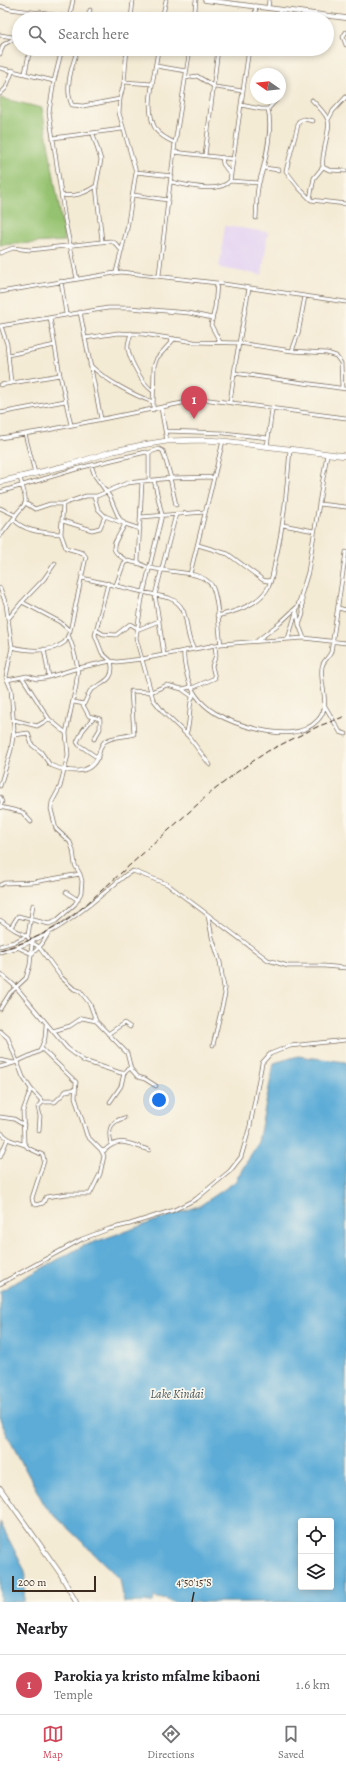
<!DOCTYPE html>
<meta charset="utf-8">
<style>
body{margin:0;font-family:Alegreya,serif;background:#f2f2f2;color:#202124}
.controls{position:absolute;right:12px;bottom:12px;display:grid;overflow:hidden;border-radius:4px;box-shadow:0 2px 6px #0003}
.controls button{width:36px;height:36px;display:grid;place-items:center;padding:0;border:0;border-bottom:1px solid #e0e0e0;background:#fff;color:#202124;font:20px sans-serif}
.compass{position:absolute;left:250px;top:68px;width:36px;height:36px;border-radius:50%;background:#fff;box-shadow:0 2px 6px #0003;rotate:284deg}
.scale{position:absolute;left:12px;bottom:10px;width:84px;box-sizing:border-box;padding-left:4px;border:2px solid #3b2a1e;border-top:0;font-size:11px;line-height:14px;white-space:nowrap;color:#3b2a1e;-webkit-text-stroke:3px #fbf7ec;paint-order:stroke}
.you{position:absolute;left:159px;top:1100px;width:14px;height:14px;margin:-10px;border:3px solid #fff;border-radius:50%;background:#1a73e8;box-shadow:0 0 0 6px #1a73e833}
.badge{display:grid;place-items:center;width:26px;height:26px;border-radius:50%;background:#d1495b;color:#fff;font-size:13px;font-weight:700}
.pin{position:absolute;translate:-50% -33px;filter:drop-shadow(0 1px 2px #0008)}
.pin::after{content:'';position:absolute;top:21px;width:14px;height:12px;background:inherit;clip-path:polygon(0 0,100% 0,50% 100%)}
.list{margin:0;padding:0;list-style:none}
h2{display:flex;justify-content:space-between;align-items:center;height:52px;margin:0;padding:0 16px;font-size:17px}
h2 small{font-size:13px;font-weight:400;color:#757577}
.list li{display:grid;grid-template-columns:26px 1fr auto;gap:12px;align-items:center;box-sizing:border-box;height:60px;padding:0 16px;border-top:1px solid #e0e0e0}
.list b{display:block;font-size:15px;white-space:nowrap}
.list p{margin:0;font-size:13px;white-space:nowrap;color:#757577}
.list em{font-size:13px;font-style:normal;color:#757577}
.icon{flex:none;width:22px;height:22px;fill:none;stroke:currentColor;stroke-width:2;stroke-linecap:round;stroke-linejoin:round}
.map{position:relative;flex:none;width:346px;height:1602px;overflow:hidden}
.search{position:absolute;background:#fff;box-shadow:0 2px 6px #0003;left:12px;right:12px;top:12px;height:44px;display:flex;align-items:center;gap:10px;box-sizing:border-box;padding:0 14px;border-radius:22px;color:#757577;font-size:15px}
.sheet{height:112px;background:#fff}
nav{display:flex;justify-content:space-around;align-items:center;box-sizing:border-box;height:56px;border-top:1px solid #e0e0e0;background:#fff;font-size:11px;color:#757577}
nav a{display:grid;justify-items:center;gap:2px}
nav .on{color:#d1495b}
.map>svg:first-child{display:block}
.built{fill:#e4d3f2}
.green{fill:#95c270;stroke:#687647}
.water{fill:#5cacd7;stroke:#4c6b7a;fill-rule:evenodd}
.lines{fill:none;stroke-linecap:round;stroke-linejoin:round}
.street-casing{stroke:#7c6e5e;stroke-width:4.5}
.secondary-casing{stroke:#7c6e5e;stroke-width:5.5}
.highway-casing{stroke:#7c6e5e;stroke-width:6}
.street{stroke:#fff;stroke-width:3}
.secondary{stroke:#fff;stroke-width:4}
.highway{stroke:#fff;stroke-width:5}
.rail{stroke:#3b2a1e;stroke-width:1;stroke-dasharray:6 3;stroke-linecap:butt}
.ticks{fill:none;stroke:#3b2a1e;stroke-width:1.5}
.labels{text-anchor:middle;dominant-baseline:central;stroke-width:3.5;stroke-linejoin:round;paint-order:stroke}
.water-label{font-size:12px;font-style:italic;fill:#47585f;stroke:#fbf7ec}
.ticks-label{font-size:10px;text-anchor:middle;fill:#3b2a1e;stroke:#fbf7ec;stroke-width:3.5;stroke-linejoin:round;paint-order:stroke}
</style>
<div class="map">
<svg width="346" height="1602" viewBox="0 0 346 1602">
<rect width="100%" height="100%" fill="#fbf7ec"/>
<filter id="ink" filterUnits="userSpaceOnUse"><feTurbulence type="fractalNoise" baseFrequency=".025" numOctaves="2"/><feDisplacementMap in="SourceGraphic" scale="8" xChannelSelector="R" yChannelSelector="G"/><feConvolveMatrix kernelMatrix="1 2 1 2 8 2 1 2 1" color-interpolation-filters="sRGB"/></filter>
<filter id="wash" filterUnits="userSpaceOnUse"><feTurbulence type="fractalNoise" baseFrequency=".012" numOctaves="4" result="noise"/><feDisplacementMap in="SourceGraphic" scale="16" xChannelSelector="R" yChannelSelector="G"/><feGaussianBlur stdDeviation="0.9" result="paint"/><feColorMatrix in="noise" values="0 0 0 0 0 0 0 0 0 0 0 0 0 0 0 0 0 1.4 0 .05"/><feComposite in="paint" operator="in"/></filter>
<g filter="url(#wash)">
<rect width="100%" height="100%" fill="#f4ebd5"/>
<path class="built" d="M225 226 268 232 262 275 219 268Z"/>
<path class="green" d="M0 98 42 108 65 241 0 245Z"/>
<path class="water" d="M298 1056 346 1062V1602H175L154 1597 153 1602H124L120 1579 45 1506 7 1435 0 1419V1291L83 1246 201 1205 235 1182 258 1142 274 1063ZM301 1521H331V1587H301Z
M0 1522 25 1571 24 1602H0Z"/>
</g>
<g filter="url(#ink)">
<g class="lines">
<defs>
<path id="street" d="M0 6 10 9 69 17
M268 8 269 0
M279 10 281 19
M37 19 40 12
M69 19 73 0
M87 19 90 10
M131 19 133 0
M162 19 166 0
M194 19 196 0
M254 19 256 7
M346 32 343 37 346 45
M0 35 19 38
M62 49 54 81 49 112 65 220 77 279
M78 49C72 65 64 89 72 105L83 106 120 99
M158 49C156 72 142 111 157 131 162 137 169 140 175 143
M0 54 3 45 15 38
M156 66 186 71
M0 68 54 81
M25 73 30 49
M185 78 197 76 215 87 243 91
M124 82 152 84
M0 94 6 88 13 70
M312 100C335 123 329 121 324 151 323 156 322 162 323 167L329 170 346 171
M241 105 261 109H268L278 98
M328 120 333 111 346 97
M313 121 304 119 299 121 286 171 299 188 311 200 346 204
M93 134 101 160 96 186 102 241
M53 138 122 129
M174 152 233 159
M205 155 218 49
M222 157 223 164 231 175
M264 168 279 170
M136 172 172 176
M230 181 259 183
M171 182C187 185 218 194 230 181L249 49
M62 195C76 197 85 193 96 186
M133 195 168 200
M310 199 314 178 323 167
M256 218C257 207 256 193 259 183 265 163 273 129 268 109
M0 253 13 248 30 250 110 241 115 243 122 251
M116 272 127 229 136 172 119 113 120 99 124 82 127 49
M159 275 175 143 190 49
M61 281 66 314
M217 283 215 307 211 325 220 342
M0 292 121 272 217 283 346 302
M80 312 101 419
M50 318 60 375 71 425
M0 326 108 308H130L189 313 212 318
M1 326 7 344 11 383
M131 333C130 338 127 344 128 349 130 361 143 385 153 391
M85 338 118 333 143 334 194 342 239 343 292 351 327 353 336 356 341 363 342 388
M292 351 298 334 305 296
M8 355 55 345
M90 365C105 380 133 395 153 402
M234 373 346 389
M0 385 60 375
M230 402 236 360 249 288
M161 408 167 441
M153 410 154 366 157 358 174 339
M0 413 65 401
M166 431 224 433 268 438
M25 434 35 473
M0 438 43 431 202 399 346 418
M267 447 272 409
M148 453 159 449 163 451 171 478
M91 465 95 476 110 497 119 518 125 524 140 529
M170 478 176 505
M154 480 162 515 142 599 136 638 153 699 164 713 189 737 210 765
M142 481 138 561C148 576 201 566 212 586 219 599 218 628 221 644
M0 492 83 467 146 452 149 454V480
M25 503 35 509 50 504H63L86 496H97L127 483 171 478 214 477
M319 504 346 507
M0 508 15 515
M105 516 125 524C116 543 104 549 128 561
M141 517 205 512
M63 521 92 530 100 528 105 516 98 509 94 496
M283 525 314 531
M61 534 63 504
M0 536 14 518
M198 545 228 554 263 580 267 581 271 580
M190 574 223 441
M82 578 169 598C193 607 182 632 194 649
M116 585 124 563 128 561 140 564
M0 588 6 604 12 647 6 677 11 689 14 729 11 750 0 786
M302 597 303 614 299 625 304 638
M22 602 60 622 70 631
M338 608 346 610
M297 613 299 625
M217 616C234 612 255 606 266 591 272 583 273 572 275 562 284 525 287 487 290 449
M8 619 22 602 44 579 55 563
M96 630 103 634 116 635 130 624 139 629 159 621
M288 639 308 572 327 454
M258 640 280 623 297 607
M12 647C28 651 51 653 65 642L70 631 86 557 83 553 66 548 61 534C44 532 27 533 14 520 15 512 22 510 25 503 27 497 21 484 20 477
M44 649 49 677
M184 651C183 660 185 666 187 675 195 710 229 723 261 730 280 734 303 736 318 720 332 705 319 685 322 667 323 660 329 658 331 652L346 552
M164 655 155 595 176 514
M22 677 49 719 66 733
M7 680 27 676 37 679 45 678 78 668 111 661 117 662 142 659 221 644 304 638 346 643
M192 688 215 678 212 666 216 655 215 645
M183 690 193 697
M74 702 84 704 90 691C102 682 116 681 111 661L102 653 95 635 108 583
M83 705 89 716 100 719V729L94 739
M325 706 340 732 346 734
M93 718 83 730 77 742 79 745 98 758
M14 720 37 726 49 719
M186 734C192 720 187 706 194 692
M14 735 28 733 32 745 41 752 50 765C67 772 90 777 98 756 100 752 100 746 104 742 112 736 125 737 134 734L131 691 151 692 167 685 182 689 191 687
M0 797 2 802 0 807
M0 807 22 812 31 822
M0 885 4 883 34 882 80 874
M66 892 78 900
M208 916 212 937 220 962 225 994 213 1045
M0 920 15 930 27 936 31 942 39 947 61 977 74 989 80 991 90 1004 96 1021 127 1053 131 1069 138 1077 145 1079 156 1086
M11 927 18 916 49 924 56 921 75 904 81 893 82 881 80 874 75 865 73 850 70 842 56 829 51 809 52 802 60 787 68 755 66 733 76 686 78 668 73 648 69 637
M0 946 14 942 28 935 33 905
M19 948 32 954 42 944 48 934
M0 952C53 940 86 907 127 874L133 871 167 884 268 960 288 966H324L346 968
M0 973 16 987 67 1048 84 1061 121 1073H124L130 1068
M0 1009 10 993 26 978 30 965 32 943
M0 1031 8 1038 23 1077 31 1089 23 1111 24 1143 28 1148 43 1155 44 1161 32 1198 33 1203 36 1205 43 1203 46 1197 67 1194H90L100 1174 104 1156 101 1150 87 1136 75 1097 76 1082 42 1049
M53 1031 70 1026 82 1018 96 1021
M108 1034 124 1023 130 1027
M0 1060 14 1063
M0 1067 14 1063 40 1051 45 1038 46 1025
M31 1089 43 1102 38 1107 40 1116 39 1131
M43 1102H55L66 1091 76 1089
M110 1102 121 1086 124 1073
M0 1117 14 1119 24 1125
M0 1132 10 1140 25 1145
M111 1144C108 1130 109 1122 124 1118
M101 1150 104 1151C120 1135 130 1145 149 1150
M0 1157 8 1138
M0 1284 82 1239 109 1229 130 1224 174 1210 196 1199 230 1171 241 1157 250 1126 262 1063 270 1054 290 1046 346 1040"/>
<path id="secondary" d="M205 0 346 18
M0 1488 60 1573 76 1602"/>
<path id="highway" d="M0 482 69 465 114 451 142 445 167 441 203 440 223 441 346 456"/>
</defs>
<use href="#street" class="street-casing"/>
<use href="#secondary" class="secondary-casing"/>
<use href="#highway" class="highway-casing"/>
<use href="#street" class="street"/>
<use href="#secondary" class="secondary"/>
<use href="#highway" class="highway"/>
<path class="rail" d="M0 950C26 943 50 932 72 917L208 795 237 772 268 751 319 726 346 716"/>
</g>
</g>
<path class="ticks" d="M192 1602 194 1592"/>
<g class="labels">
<g class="water-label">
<text x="177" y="1394">Lake Kindai</text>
</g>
</g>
<g class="ticks-label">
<text x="194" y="1586">4°50'15"S</text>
</g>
</svg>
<div class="controls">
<button><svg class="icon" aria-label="locate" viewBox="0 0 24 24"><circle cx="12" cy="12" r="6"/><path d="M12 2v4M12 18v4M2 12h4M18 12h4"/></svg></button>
<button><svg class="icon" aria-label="layers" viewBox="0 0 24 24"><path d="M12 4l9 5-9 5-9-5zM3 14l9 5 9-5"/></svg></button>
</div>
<svg class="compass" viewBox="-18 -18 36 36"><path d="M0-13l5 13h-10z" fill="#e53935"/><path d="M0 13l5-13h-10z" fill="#757577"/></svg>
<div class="scale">200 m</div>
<div class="you"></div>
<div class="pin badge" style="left:194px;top:419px">1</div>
<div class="search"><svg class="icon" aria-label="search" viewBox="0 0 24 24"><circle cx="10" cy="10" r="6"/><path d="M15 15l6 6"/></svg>Search here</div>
</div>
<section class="sheet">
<h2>Nearby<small></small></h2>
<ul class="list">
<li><span class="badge">1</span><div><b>Parokia ya kristo mfalme kibaoni</b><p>Temple</p></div><em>1.6 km</em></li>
</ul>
</section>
<nav>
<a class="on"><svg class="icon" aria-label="map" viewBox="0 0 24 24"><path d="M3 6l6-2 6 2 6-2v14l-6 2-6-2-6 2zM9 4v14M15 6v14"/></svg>Map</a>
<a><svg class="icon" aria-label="directions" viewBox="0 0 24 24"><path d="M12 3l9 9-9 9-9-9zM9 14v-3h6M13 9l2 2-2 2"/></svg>Directions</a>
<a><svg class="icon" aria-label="saved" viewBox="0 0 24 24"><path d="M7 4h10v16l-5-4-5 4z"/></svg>Saved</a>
</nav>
